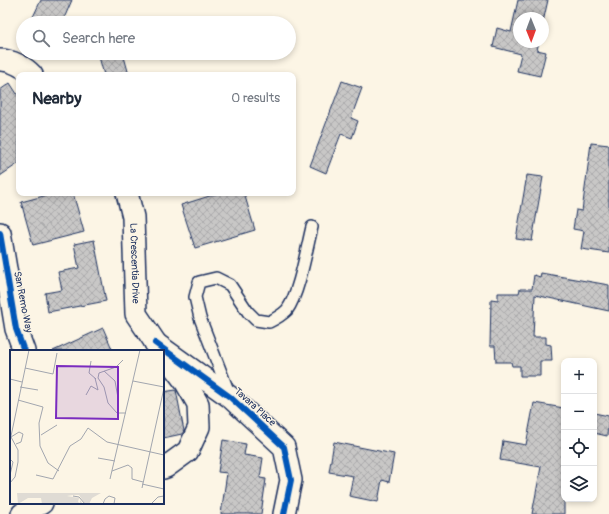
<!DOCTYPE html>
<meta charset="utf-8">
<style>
body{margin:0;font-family:Pangolin,sans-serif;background:#f2f2f3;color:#1f2937}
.controls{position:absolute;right:12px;bottom:12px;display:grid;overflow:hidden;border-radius:8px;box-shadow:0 2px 6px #0003}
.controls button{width:36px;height:36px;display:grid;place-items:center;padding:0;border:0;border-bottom:1px solid #e0e1e3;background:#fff;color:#1f2937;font:20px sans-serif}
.compass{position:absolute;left:513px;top:12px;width:36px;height:36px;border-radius:50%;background:#fff;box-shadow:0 2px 6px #0003;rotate:179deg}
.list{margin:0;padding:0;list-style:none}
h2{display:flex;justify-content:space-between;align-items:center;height:52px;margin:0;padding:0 16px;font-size:17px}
h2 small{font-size:13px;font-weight:400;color:#747a83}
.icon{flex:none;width:22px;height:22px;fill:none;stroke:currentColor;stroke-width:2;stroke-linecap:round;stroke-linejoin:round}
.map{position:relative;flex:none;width:609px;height:514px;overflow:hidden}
.search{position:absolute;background:#fff;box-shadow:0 2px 6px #0003;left:16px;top:16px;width:280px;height:44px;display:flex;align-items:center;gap:10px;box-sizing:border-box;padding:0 14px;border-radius:22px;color:#747a83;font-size:15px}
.panel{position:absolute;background:#fff;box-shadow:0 2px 6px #0003;left:16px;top:72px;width:280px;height:124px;border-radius:8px}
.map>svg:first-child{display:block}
.building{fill:url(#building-cross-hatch);stroke:#1b2f5e}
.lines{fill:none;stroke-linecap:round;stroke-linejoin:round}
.service-casing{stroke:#1b2f5e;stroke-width:14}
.minor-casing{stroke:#1b2f5e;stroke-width:24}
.service{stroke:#fcf5e5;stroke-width:11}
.minor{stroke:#fcf5e5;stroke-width:21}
.cycleway-casing{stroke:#fcf5e5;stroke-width:8}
.cycleway{stroke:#0057b8;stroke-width:6}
.labels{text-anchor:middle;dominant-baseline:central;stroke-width:3;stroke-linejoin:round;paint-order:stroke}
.street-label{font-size:10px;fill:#1b2f5e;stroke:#fcf5e5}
.inset-road{fill:none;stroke:#a2a6af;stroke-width:1}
.view{fill:#7b2cbf;fill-opacity:0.15;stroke:#7b2cbf;stroke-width:2}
.inset-edge{fill:none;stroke:#1b2f5e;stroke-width:2}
</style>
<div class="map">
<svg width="609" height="514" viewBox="0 0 609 514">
<defs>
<pattern id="building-cross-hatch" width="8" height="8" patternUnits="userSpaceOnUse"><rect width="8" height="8" fill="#c8c7c6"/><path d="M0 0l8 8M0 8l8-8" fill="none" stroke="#ababac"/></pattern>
</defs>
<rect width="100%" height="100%" fill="#fcf5e5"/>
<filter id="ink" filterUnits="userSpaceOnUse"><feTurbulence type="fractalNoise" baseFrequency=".025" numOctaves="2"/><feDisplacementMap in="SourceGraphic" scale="8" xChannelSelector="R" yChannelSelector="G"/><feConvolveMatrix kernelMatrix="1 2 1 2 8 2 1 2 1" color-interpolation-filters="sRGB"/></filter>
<g filter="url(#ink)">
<path class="building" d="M41 0H72L62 23H40L32 19Z
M518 0H548L543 22V18H519V42H539L537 50 546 52 540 76 517 71 521 54 493 47 497 28 511 32Z
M98 53H123L129 75H104Z
M342 81 362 88 351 118 358 121 352 138 341 134 326 173 310 166Z
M10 83 19 97V163L0 176V90Z
M591 143 609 145V253L581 249 584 231 573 229 576 210 582 211Z
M527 175 543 177 532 241 516 239Z
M55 193H73L84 232 33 245 21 202Z
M219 193H244L255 230 195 248 181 205Z
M94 240 106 301 48 312 45 293 62 290 58 272 79 268 74 244Z
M541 273 609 285V311L535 295 533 337H546V344L551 345 552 361H540V376H520V366H512L511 362H496L495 346H490L491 299 498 300V293H519L520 289H532L534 275 540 277Z
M103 328 113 351H53Z
M176 390 184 431 182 434 163 438V392Z
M534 403 564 408V514H532L541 467 500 460 503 441 526 445Z
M594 413 609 416 607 436 594 433Z
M223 440 246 444 244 455 263 458 260 478 266 479 261 514H221L227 473 218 472Z
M334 442 394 454 389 482 382 480 378 502 349 496 353 476 329 472Z"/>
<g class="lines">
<defs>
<path id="service" d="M229 393 200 318 195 297 199 282 216 278 230 285 248 312 256 320 269 322C275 319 282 315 287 310 299 294 307 247 312 227"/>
<g id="minor">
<path d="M0 60C11 60 25 67 32 75"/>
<path id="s1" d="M127 193 133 217 136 314 161 351"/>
<path d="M0 233 16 329 24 351"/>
<path d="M155 343 230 397 284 447 291 480 284 514"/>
<path d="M163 468 166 467 188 451 199 427 198 404 186 383 170 362"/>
<path d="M22 514 42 503"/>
</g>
</defs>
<use href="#service" class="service-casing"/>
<use href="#minor" class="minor-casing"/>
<use href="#service" class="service"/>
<use href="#minor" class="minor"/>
<defs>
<path id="cycleway" d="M0 233 16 329 24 351
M155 343 230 397 284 447 291 480 284 514"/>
</defs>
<use href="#cycleway" class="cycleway-casing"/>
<use href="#cycleway" class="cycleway"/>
</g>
</g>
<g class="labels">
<g class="street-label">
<text stroke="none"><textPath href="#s1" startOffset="71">La Crescentia Drive</textPath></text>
<text transform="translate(23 302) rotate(79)">San Remo Way</text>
<text transform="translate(255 407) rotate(42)">Tavara Place</text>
</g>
</g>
<g transform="translate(10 350)">
<rect width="154" height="154" fill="#fcf5e5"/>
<path d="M7 143H91L82 148 79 154H75L69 145H63L57 146 69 148 68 152 70 153V150L73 154H32L31 148H18L8 154Z" fill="#dfdbd4"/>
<path class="inset-road" d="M113 10 106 17 89 23 88 28 94 37 98 53 107 63H116M81 11 79 23 86 29M15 18 43 24 47 3M94 21 105 31 108 48M0 29 12 32M123 31 154 37M10 37 28 40M76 45 81 36 88 40 85 28M8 50 33 57 29 73 30 96 38 113 49 121M31 85 47 75M1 87 9 82 13 84 11 92 6 94M0 91 19 0M88 108 105 111M0 109 3 112 0 125M102 121 118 115 122 118V129L133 132M26 125 43 129 60 96 71 89 78 78 97 92 154 105M100 129 130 0M0 133 5 127 8 112V100L1 87M132 134 154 139M132 138 154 38M63 146 69 147 75 154M93 154 95 149 99 146 105 148 104 154M141 154 148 147 154 146"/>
<path class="view" d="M47 16 108 17V69L46 68Z"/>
<rect width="154" height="154" class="inset-edge"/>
</g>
</svg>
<div class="controls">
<button>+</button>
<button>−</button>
<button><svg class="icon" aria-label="locate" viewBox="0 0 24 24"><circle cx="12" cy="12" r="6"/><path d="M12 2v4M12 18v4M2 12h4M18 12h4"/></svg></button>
<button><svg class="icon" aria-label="layers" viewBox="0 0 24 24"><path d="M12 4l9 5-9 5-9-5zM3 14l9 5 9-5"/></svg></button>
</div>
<svg class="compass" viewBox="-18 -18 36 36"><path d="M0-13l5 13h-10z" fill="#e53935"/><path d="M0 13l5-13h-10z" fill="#747a83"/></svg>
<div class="search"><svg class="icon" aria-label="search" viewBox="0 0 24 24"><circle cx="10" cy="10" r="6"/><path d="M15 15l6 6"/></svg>Search here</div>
<section class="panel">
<h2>Nearby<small>0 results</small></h2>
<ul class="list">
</ul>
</section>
</div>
